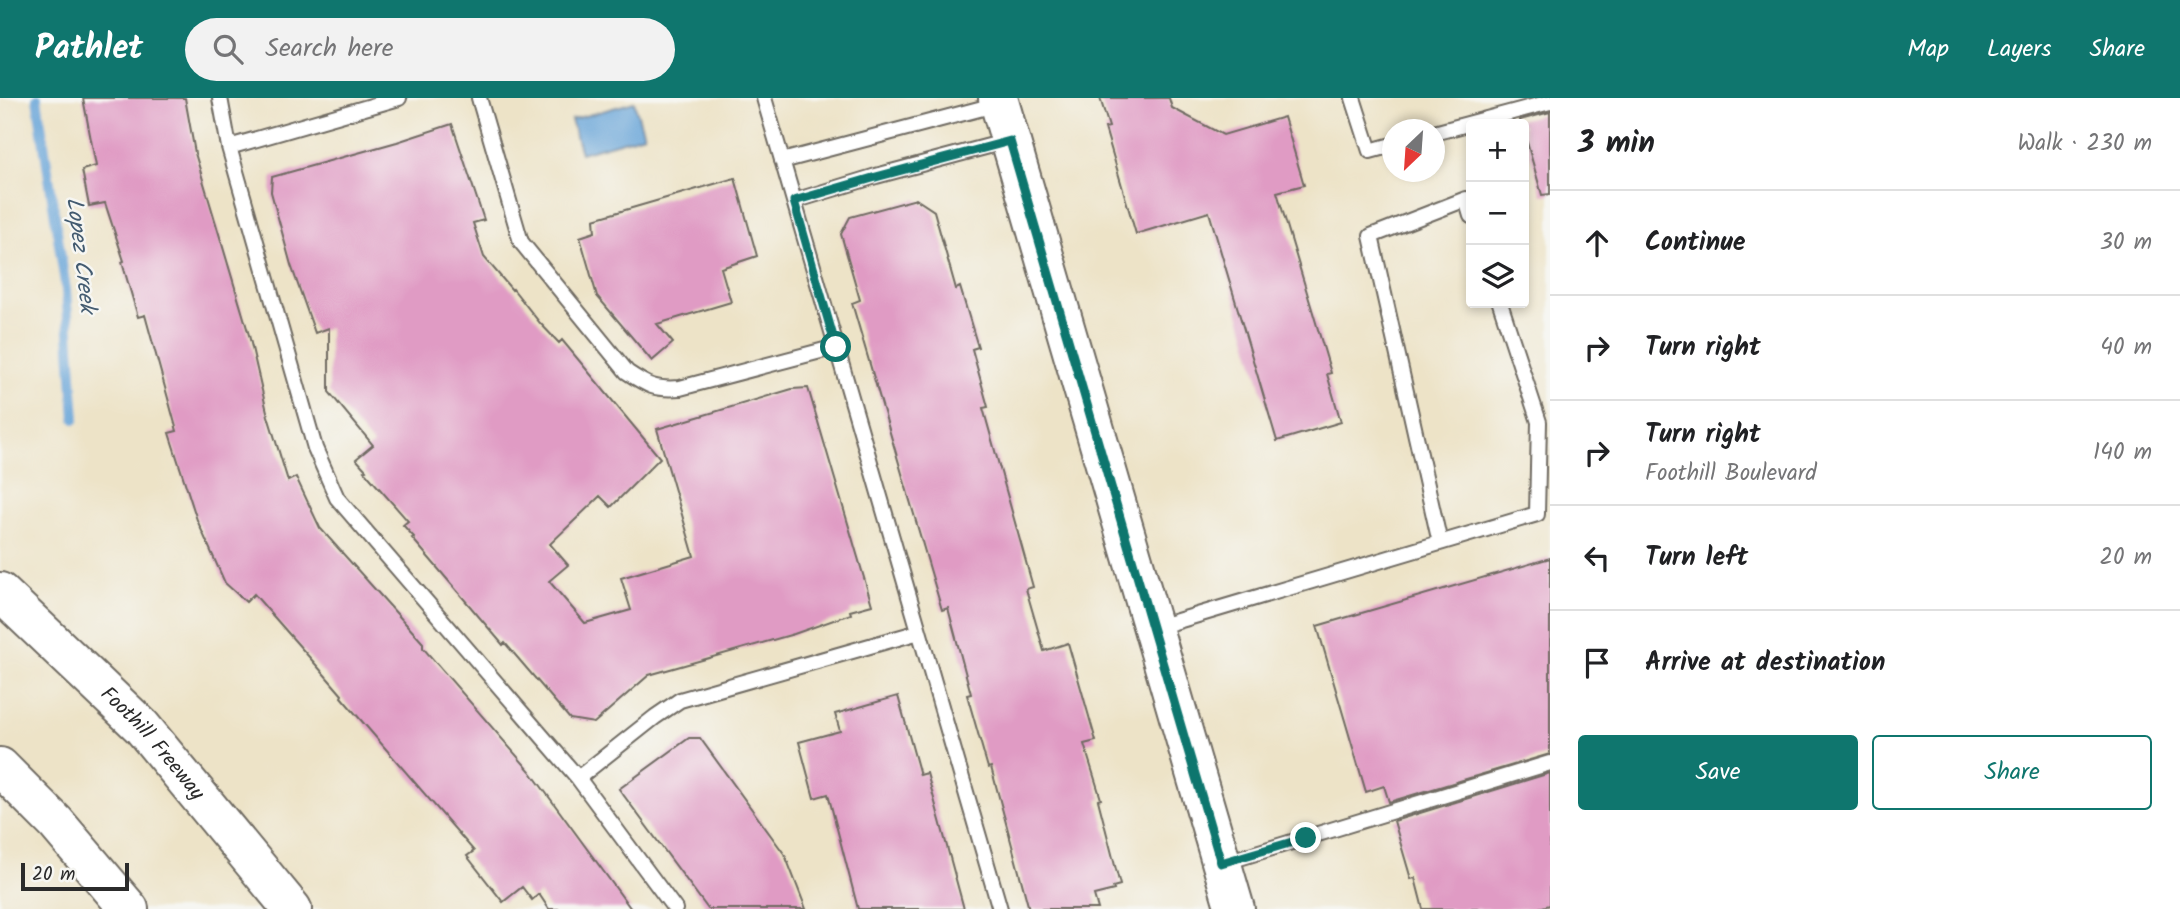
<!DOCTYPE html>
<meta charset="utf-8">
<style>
body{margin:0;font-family:Kalam,sans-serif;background:#f2f2f2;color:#202124}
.controls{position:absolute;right:21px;top:21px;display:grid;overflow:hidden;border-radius:7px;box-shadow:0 4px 10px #0003}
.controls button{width:63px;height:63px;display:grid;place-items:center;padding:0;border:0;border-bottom:2px solid #e0e0e0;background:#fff;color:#202124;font:35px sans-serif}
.compass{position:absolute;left:1382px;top:21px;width:63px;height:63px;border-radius:50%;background:#fff;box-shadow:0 4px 10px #0003;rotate:205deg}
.scale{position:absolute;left:21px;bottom:18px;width:108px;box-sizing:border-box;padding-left:7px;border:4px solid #2b2b2b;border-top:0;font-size:19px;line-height:24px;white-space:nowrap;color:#2b2b2b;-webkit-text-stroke:5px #f6f6f2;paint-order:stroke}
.stop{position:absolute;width:21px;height:21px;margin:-16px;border:5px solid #0f766e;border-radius:50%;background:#fff}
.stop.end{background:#0f766e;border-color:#fff;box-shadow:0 2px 7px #0008}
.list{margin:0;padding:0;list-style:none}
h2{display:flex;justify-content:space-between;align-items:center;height:91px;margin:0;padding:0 28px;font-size:30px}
h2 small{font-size:23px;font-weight:400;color:#757577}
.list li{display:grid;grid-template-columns:46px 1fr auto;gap:21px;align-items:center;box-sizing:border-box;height:105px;padding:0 28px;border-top:2px solid #e0e0e0}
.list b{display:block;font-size:26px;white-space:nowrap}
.list p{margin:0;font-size:23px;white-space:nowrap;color:#757577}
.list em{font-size:23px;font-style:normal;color:#757577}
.actions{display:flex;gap:14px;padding:21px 28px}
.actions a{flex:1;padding:16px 0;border:2px solid #0f766e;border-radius:7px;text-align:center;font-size:24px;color:#0f766e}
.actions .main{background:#0f766e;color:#fff}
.icon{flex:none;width:38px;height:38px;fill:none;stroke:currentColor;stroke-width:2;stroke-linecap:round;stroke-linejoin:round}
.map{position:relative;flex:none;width:1550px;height:811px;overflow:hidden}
header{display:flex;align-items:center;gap:42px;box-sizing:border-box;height:98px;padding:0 35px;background:#0f766e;color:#fff}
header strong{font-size:33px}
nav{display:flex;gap:38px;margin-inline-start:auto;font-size:24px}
.search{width:490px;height:63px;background:#f2f2f2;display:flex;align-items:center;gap:18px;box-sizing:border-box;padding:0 24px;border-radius:38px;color:#757577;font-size:26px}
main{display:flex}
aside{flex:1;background:#fff}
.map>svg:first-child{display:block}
.water{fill:#67a4d8;stroke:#496882;stroke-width:2}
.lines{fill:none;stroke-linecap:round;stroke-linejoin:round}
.stream{stroke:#67a4d8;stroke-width:10}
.building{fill:#e09bc4}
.lane-casing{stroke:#6f6b62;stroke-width:18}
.primary-casing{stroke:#6f6b62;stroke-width:42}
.highway-casing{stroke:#6f6b62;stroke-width:42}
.lane{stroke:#fff;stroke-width:14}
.primary{stroke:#fff;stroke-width:38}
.highway{stroke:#fff;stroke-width:38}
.route{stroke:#0f766e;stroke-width:9}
.labels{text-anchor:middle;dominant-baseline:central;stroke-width:5;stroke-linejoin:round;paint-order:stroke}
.street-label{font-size:21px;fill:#2b2b2b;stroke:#f6f6f2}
.water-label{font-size:23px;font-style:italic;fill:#435b70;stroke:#f6f6f2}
</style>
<header>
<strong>Pathlet</strong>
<div class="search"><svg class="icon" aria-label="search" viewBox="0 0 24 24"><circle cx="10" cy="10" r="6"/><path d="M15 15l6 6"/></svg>Search here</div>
<nav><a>Map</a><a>Layers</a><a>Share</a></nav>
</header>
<main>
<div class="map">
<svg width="1550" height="811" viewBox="0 0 1550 811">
<rect width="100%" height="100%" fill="#f6f6f2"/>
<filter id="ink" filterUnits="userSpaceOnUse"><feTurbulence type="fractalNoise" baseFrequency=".0143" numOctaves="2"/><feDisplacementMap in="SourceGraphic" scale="14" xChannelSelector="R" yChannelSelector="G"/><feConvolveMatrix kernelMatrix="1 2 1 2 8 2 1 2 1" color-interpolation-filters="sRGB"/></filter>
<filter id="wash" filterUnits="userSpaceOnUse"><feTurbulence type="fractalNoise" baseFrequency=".00686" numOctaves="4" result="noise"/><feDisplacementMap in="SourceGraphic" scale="28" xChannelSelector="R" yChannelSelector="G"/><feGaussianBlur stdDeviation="1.57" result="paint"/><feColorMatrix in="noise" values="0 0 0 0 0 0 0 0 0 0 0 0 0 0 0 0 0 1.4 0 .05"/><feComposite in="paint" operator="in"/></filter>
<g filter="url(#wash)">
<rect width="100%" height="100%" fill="#ede3c7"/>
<path class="water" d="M634 4 644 37 581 55 571 22Z"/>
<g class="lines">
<path class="stream" d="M37 0 66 192 75 321"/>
</g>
<g id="blocks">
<path class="building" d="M83 0H185L195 55 249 237 268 318 288 383 296 379 320 430 423 545V550L530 673 631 811H549L539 796 532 802 522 789 503 804 467 758 474 753 341 599 342 597 317 568 254 496 246 504 225 485 197 422 169 335 177 333 145 217 138 219 122 164 124 163 105 105 89 108 82 72 96 68Z
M1100 0H1169L1172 10 1223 37 1284 19 1304 87 1277 94 1331 275 1327 276 1341 324 1277 343 1209 114 1136 136 1105 30 1109 29Z
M1550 14V96L1542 97 1524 34V26H1521L1520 22Z
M452 26 484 122 473 125 484 159 512 192 513 191 540 225 559 245 562 242 660 360 611 409 600 398 550 446 568 467 549 483 585 525 631 512 621 480 694 458 657 331 792 291 808 290 872 507 850 513 851 516 794 536 649 577 594 625 570 621 505 545 503 547 412 440 414 439 403 427 408 423 364 373 366 372 356 361 373 347 329 294V230L315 235 291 167 271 94 272 79 397 44Z
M735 80 757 158 721 170 731 204 657 226 673 245 652 263 597 198 580 139 595 134 594 121Z
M916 101 934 113 956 191 960 189 978 249 972 251 988 309 983 310 1033 489 1026 491 1044 553 1068 545 1096 643 1084 646 1101 701 1098 702 1120 787 1113 789 1114 792 1094 797 1098 811H1029L991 669 988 670 967 597 971 596 948 510 942 512 852 205 860 202 841 136 850 119Z
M1550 460V656L1389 704 1384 688 1366 694 1317 528Z
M898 598 920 677 927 675 964 811H858L828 696 814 700 799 644 840 633 835 616Z
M689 640H700L785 757 806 811H708L619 691Z
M1550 675V807L1535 811H1423L1415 780 1411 781 1394 723Z"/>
</g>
</g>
<g filter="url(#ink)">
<use href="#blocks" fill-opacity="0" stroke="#6f6b62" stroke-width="2"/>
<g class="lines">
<defs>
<path id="lane" d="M220 0 229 49 315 350 337 400 578 680 675 811
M479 0 521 144 627 274C648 288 655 292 680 290L836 249
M764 0 1000 811
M1353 0 1370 53 1392 47
M1434 35 1550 4
M229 49 399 0
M782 63 998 6
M794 103 876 78 1008 43
M1440 445 1371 138 1466 101 1471 118
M1154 530 1537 416 1539 324 1500 205
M578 680 655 619 680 602 919 534
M1223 765 1550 665"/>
<path id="primary" d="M998 0 1235 811"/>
<g id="highway">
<path id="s1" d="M0 494 142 629 292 811"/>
<path d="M0 669 56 725 129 811"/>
</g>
</defs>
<use href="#lane" class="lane-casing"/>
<use href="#primary" class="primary-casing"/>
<use href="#highway" class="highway-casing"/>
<use href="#lane" class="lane"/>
<use href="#primary" class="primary"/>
<use href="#highway" class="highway"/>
</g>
</g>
<g class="lines" filter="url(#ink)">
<path class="route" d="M836 249 794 103 876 79 1010 43 1221 765 1306 740"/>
</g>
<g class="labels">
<g class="street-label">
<text stroke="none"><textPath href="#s1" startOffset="215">Foothill Freeway</textPath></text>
</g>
<g class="water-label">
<text transform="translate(80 157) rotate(83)">Lopez Creek</text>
</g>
</g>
</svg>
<div class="controls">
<button>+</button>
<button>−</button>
<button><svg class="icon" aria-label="layers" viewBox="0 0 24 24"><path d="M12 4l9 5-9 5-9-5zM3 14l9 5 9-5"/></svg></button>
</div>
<svg class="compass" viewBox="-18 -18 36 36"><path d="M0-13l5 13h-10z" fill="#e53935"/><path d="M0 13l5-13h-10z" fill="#757577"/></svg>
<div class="scale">20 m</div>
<div class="stop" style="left:836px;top:249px"></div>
<div class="stop end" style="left:1306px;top:740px"></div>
</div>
<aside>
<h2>3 min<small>Walk · 230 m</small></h2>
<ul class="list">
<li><svg class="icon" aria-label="ahead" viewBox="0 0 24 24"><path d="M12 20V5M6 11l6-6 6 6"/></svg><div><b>Continue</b></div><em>30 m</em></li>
<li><svg class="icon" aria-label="right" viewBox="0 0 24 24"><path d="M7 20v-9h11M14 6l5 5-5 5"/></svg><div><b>Turn right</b></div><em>40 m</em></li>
<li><svg class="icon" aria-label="right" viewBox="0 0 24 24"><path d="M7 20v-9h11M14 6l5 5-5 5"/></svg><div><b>Turn right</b><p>Foothill Boulevard</p></div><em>140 m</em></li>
<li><svg class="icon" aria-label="left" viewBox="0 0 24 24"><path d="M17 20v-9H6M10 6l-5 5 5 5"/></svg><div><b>Turn left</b></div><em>20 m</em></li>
<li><svg class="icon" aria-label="arrive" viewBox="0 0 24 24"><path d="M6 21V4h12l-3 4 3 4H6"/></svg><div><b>Arrive at destination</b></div></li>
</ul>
<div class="actions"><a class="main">Save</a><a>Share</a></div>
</aside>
</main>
